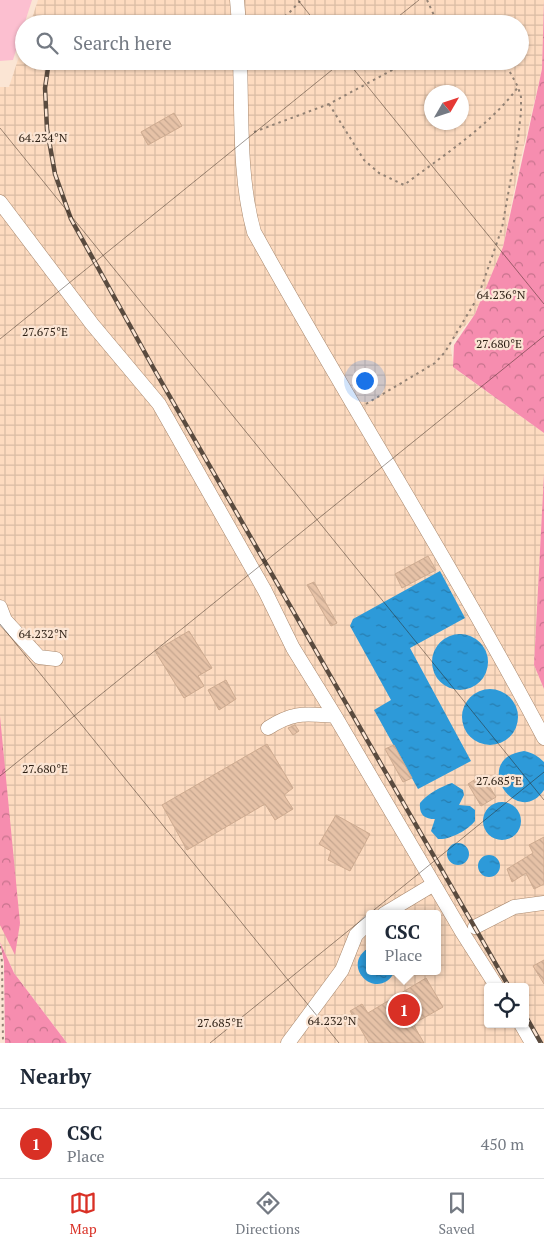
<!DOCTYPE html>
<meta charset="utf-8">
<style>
body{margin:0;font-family:"PT Serif",serif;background:#f6f6f7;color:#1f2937}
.controls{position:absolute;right:15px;bottom:15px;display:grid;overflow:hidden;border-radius:5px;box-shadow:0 1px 4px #0004}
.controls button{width:45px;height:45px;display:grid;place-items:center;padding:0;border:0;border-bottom:1px solid #e0e1e3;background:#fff;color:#1f2937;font:25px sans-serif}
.compass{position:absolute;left:424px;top:85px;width:45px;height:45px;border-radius:50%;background:#fff;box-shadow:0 1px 4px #0004;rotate:51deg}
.you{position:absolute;left:364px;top:380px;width:18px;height:18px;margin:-12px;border:4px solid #fff;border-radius:50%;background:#1a73e8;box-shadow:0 0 0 8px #1a73e833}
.badge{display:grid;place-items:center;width:32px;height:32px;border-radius:50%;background:#d93025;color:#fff;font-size:16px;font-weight:700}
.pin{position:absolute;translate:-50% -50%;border:2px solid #fff;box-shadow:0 1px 5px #0006}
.popup{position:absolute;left:366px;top:910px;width:75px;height:65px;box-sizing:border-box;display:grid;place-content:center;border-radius:5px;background:#fff;filter:drop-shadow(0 1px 4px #0005);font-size:16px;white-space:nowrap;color:#747a83}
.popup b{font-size:19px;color:#1f2937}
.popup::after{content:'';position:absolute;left:50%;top:100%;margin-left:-10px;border:10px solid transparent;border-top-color:#fff}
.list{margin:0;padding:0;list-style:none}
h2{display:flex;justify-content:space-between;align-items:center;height:65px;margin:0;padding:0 20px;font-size:21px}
h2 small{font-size:16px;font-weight:400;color:#747a83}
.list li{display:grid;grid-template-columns:32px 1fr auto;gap:15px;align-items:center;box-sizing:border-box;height:70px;padding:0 20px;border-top:1px solid #e0e1e3}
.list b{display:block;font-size:19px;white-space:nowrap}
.list p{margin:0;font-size:16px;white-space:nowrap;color:#747a83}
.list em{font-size:16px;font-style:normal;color:#747a83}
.icon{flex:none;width:28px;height:28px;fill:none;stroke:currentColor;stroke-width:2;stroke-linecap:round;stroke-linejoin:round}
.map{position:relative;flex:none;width:544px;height:1043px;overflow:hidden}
.search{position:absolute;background:#fff;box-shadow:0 1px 4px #0004;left:15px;right:15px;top:15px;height:55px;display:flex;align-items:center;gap:12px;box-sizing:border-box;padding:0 18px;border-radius:28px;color:#747a83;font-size:19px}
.sheet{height:135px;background:#fff}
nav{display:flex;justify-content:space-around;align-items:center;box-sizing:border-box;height:70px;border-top:1px solid #e0e1e3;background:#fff;font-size:14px;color:#747a83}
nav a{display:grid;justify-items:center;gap:2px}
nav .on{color:#d93025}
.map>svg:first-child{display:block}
.industrial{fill:url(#industrial-grid);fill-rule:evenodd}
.green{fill:#fcbfd0}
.forest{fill:url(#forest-crowns)}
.water{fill:url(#water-ripples)}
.building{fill:url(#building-back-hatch);stroke:#ceab90}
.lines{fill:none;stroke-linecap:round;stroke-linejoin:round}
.minor-casing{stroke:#a9886d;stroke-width:15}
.path{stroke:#928173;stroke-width:2;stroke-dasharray:2.5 4;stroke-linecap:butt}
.minor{stroke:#fff;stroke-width:14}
.rail-casing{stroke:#5a4b3f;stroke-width:4.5}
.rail{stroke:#fbe5d4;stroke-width:2.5;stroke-dasharray:8;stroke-linecap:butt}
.ticks{fill:none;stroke:#2a1d12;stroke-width:1;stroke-opacity:0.45}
.ticks-label{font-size:12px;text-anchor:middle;fill:#2a1d12;stroke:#fbe5d4;stroke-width:4.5;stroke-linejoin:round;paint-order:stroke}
</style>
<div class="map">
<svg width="544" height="1043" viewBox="0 0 544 1043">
<defs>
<pattern id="industrial-grid" width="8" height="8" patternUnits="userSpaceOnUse" patternTransform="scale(1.25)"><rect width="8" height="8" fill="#fddbc0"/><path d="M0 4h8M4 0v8" fill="none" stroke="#d9bca4"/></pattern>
<pattern id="forest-crowns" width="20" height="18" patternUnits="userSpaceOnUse" patternTransform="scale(1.25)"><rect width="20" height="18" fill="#f68daf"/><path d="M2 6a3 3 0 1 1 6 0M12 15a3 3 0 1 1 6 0" fill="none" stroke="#c7738d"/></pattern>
<pattern id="water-ripples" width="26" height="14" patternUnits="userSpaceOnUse" patternTransform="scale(1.25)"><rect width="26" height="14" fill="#2d9ad9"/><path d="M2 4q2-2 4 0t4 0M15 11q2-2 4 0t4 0" fill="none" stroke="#277daf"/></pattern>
<pattern id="building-back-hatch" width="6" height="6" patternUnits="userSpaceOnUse" patternTransform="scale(1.25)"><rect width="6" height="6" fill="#e6c2a7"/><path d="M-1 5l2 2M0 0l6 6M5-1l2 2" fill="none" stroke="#c5a68f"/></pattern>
</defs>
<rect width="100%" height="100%" fill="#fbe5d4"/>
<path class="industrial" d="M38 0H544L542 69 518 171 503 247 475 314 450 344 454 368 544 433V477L534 665 544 689V1043H67L14 973 0 942V87H9L24 41V61H520V24H30ZM432 92H462V122H432ZM370 914H438V971H370ZM488 987H525V1024H488Z"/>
<path class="green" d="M0 0H32L13 60 0 61Z"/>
<path class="forest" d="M544 0V433L453 367 454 345 475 314 503 247 542 69Z
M544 474V689L534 665Z
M0 716 20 923 15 955 0 925Z
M0 942 14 973 67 1043H5L4 962Z"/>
<path class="water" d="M440 571 465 618 410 648 471 761 418 789 374 710 391 700 350 626 353 619Z
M432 662a28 28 0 1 1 56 0a28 28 0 1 1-56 0Z
M462 717a28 28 0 1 1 56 0a28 28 0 1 1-56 0Z
M524 751C533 753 538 756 544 762V790C517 830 469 759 524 751Z
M452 783 463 790 464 795 459 805 470 806 475 810V821C468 830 450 840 438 839L431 831 435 819C424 819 419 814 420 803 427 794 442 786 452 783Z
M483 821a19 19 0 1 1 38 0a19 19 0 1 1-38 0Z
M447 854a11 11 0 1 1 22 0a11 11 0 1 1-22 0Z
M478 866a11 11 0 1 1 22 0a11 11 0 1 1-22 0Z
M370 947V971H395C379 1004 337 966 370 947Z"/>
<path class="building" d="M174 113 182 126 148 145 141 132Z
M428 556 436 570 402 588 395 574Z
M314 582 337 623 331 626 307 585Z
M189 631 212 668 198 676 204 686 184 698 155 651Z
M226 680 236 699 219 710 208 690Z
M295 725 299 731 293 735 288 728Z
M267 744 293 788 284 795 293 809 275 820 265 804 187 850 162 805Z
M394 745 412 778 403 782 385 749Z
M482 775 496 797 481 806 468 784Z
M336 815 370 834 350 871 328 860 331 851 319 844Z
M544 837V884L534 889 526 873 512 882 507 869 533 853 529 845Z
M544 960V984L533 966Z
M426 978 443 1007 413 1024 424 1043H369L350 1011 362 1004 368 1013Z"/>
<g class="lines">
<defs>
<path id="minor" d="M237 0 239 24
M240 61C242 116 239 179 254 232 348 402 453 566 544 738
M0 202 92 324 159 404 265 591 293 648 335 716 462 932 497 987
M0 607 5 620 39 657 56 659
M268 728C294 711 305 714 335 716
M384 914 434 884
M475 927 514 907 544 903
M521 1024 532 1043
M288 1043 342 970 356 935 370 921"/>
</defs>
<use href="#minor" class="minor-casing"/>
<path class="path" d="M427 0 438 24
M274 24 289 13 301 0
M329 104 364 160 379 173 404 185C441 157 491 125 518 87
M254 132 329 104 409 61
M366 404 435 363 445 352 478 297 502 228 518 139 521 112V97L518 87 504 61
M0 946 2 962 3 1043"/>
<use href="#minor" class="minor"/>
<defs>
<path id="rail" d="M49 61 45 88 47 129 55 174 71 219 154 369 509 987
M525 1015 541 1043"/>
</defs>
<use href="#rail" class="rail-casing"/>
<use href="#rail" class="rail"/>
</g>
<path class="ticks" d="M298 0 317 24M389 24 419 0M347 61 544 304M0 128 544 800M0 339 343 61M0 624 339 1043M0 776 544 336M210 1043 544 772"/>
<g class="ticks-label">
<text x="43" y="142">64.234°N</text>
<text x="501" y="299">64.236°N</text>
<text x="45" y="336">27.675°E</text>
<text x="499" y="348">27.680°E</text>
<text x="43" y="638">64.232°N</text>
<text x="45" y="773">27.680°E</text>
<text x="499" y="785">27.685°E</text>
<text x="332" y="1025">64.232°N</text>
<text x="220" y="1027">27.685°E</text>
</g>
</svg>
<div class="controls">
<button><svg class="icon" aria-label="locate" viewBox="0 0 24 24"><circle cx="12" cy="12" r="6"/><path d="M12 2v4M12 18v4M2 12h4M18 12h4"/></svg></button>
</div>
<svg class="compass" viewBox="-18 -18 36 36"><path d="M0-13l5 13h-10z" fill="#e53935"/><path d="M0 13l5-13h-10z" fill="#747a83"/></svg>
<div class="you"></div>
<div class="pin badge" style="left:404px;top:1010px">1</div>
<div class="popup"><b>CSC</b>Place</div>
<div class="search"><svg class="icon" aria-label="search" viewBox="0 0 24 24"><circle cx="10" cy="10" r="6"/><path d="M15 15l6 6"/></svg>Search here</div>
</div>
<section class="sheet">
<h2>Nearby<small></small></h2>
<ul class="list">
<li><span class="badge">1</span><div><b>CSC</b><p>Place</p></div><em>450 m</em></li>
</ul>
</section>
<nav>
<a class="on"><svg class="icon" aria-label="map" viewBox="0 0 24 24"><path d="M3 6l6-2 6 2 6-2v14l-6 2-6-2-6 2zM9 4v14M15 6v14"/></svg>Map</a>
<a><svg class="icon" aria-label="directions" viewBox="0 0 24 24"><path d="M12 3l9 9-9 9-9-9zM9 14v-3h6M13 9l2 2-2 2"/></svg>Directions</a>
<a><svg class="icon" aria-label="saved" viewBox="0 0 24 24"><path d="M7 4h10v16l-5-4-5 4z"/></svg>Saved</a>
</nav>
